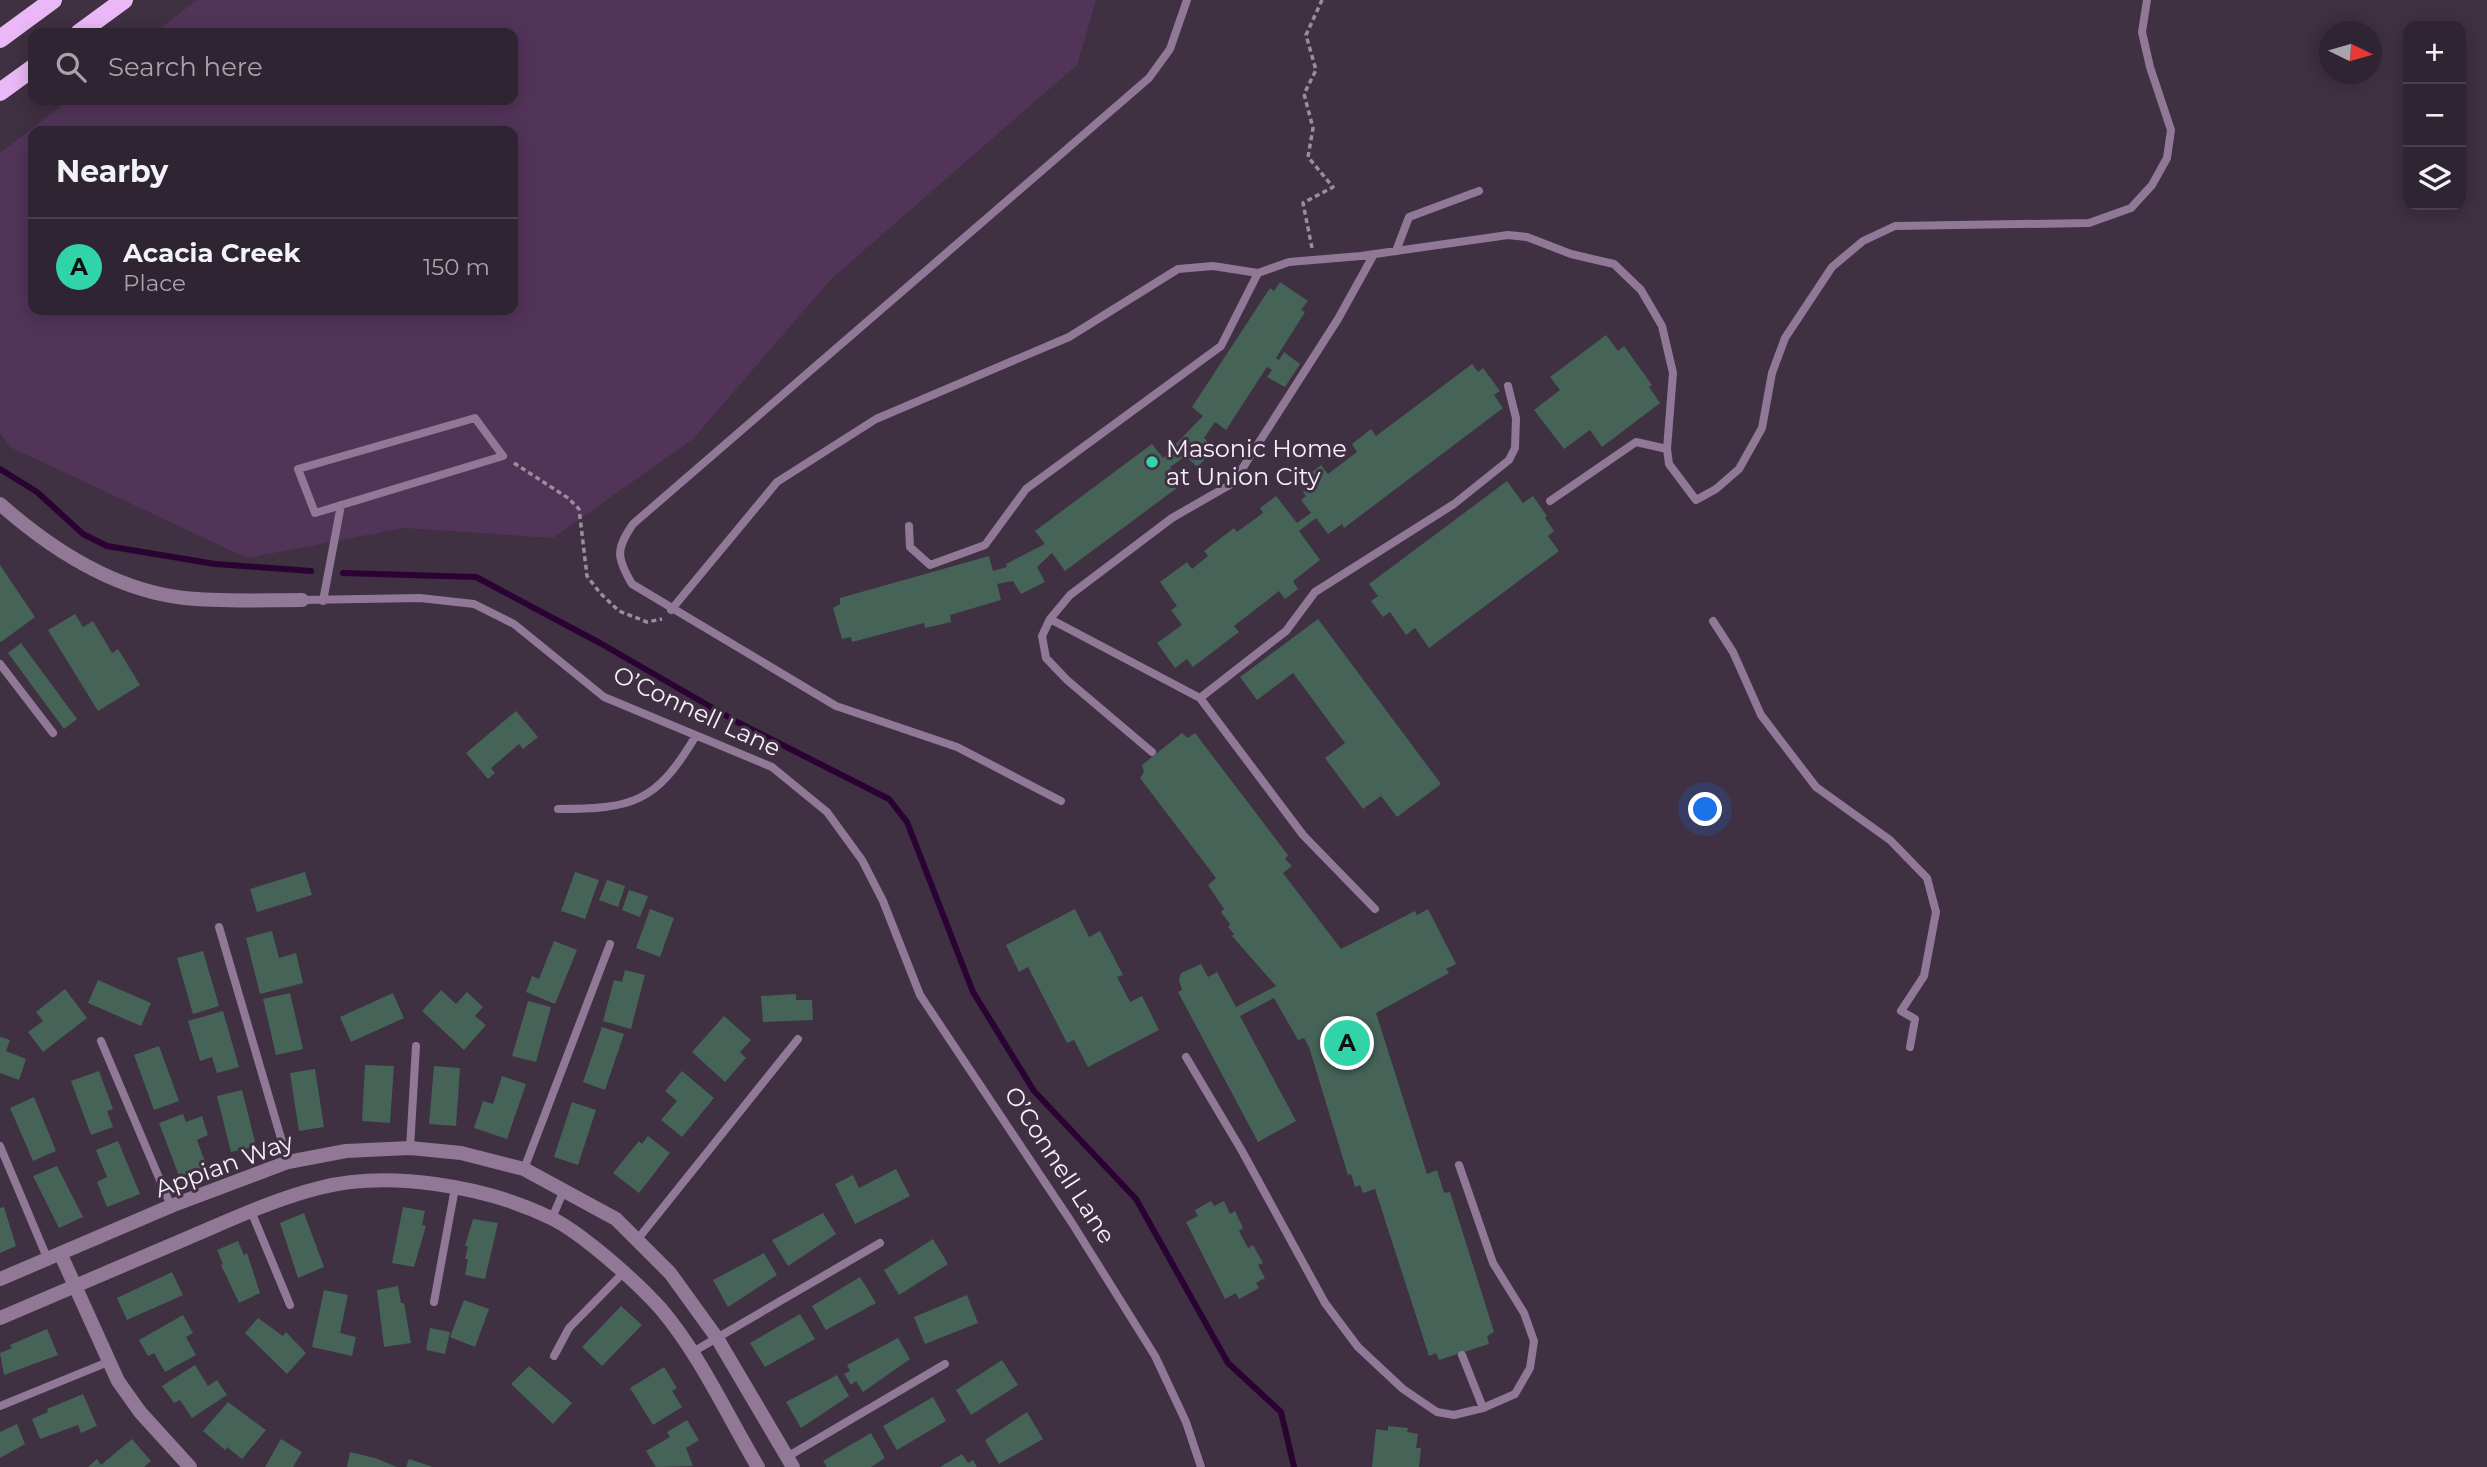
<!DOCTYPE html>
<meta charset="utf-8">
<style>
body{margin:0;font-family:Montserrat,sans-serif;background:#3b303e;color:#f1f3f6}
.controls{position:absolute;right:21px;top:21px;display:grid;overflow:hidden;border-radius:14px;box-shadow:0 4px 18px #0003}
.controls button{width:63px;height:63px;display:grid;place-items:center;padding:0;border:0;border-bottom:2px solid #4a414d;background:#2f2432;color:#f1f3f6;font:35px sans-serif}
.compass{position:absolute;left:2319px;top:21px;width:63px;height:63px;border-radius:50%;background:#2f2432;box-shadow:0 4px 18px #0003;rotate:95deg}
.you{position:absolute;left:1706px;top:810px;width:24px;height:24px;margin:-18px;border:5px solid #fff;border-radius:50%;background:#1a73e8;box-shadow:0 0 0 10px #1a73e833}
.badge{display:grid;place-items:center;width:46px;height:46px;border-radius:50%;background:#31d4a9;color:#111;font-size:23px;font-weight:700}
.pin{position:absolute;translate:-50% -50%;border:4px solid #fff;box-shadow:0 2px 7px #0006}
.list{margin:0;padding:0;list-style:none}
h2{display:flex;justify-content:space-between;align-items:center;height:91px;margin:0;padding:0 28px;font-size:30px}
h2 small{font-size:23px;font-weight:400;color:#a7a4ac}
.list li{display:grid;grid-template-columns:46px 1fr auto;gap:21px;align-items:center;box-sizing:border-box;height:98px;padding:0 28px;border-top:2px solid #4a414d}
.list b{display:block;font-size:26px;white-space:nowrap}
.list p{margin:0;font-size:23px;white-space:nowrap;color:#a7a4ac}
.list em{font-size:23px;font-style:normal;color:#a7a4ac}
.icon{flex:none;width:38px;height:38px;fill:none;stroke:currentColor;stroke-width:2;stroke-linecap:round;stroke-linejoin:round}
.map{position:relative;flex:none;width:2487px;height:1467px;overflow:hidden}
.search{position:absolute;background:#2f2432;box-shadow:0 4px 18px #0003;left:28px;top:28px;width:490px;height:77px;display:flex;align-items:center;gap:18px;box-sizing:border-box;padding:0 24px;border-radius:14px;color:#a7a4ac;font-size:26px}
.panel{position:absolute;background:#2f2432;box-shadow:0 4px 18px #0003;left:28px;top:126px;width:490px;height:189px;border-radius:14px}
.map>svg:first-child{display:block}
.green{fill:#523459;fill-rule:evenodd}
.lines{fill:none;stroke-linecap:round;stroke-linejoin:round}
.stream{stroke:#2b0333;stroke-width:6}
.building{fill:#466358}
.path{stroke:#9a8e9d;stroke-width:3.5;stroke-dasharray:5 3.5;stroke-linecap:butt}
.service{stroke:#907896;stroke-width:8}
.minor{stroke:#907896;stroke-width:14}
.primary{stroke:#eab8f6;stroke-width:18}
.poi-dot{fill:#31d4a9;stroke:#3f3042;stroke-width:2.5}
.labels{text-anchor:middle;dominant-baseline:central;stroke-width:6;stroke-linejoin:round;paint-order:stroke}
.poi-label{font-size:24px;fill:#f9effb;stroke:#3f3042;text-anchor:start}
.street-label{font-size:24px;fill:#f9effb;stroke:#3f3042}
</style>
<div class="map">
<svg width="2487" height="1467" viewBox="0 0 2487 1467">
<rect width="100%" height="100%" fill="#3f3042"/>
<path class="green" d="M197 0H1096L1077 65 831 279 693 439 553 538 404 528 247 558 10 447 0 433V153L69 100H513V33H154ZM33 131H513V310H33Z"/>
<g class="lines">
<path class="stream" d="M0 469 37 492 83 534 107 546 215 564 311 571
M343 573 476 577 600 643 737 722 889 799 907 822 973 992 1034 1091 1136 1199 1228 1363 1281 1412 1294 1467"/>
</g>
<path class="building" d="M1280 282 1308 301 1301 310 1305 312 1276 358 1279 360 1284 352 1300 364 1285 387 1267 377 1272 370 1267 367 1226 430 1215 422 1204 438 1216 449 1197 467 1186 456 1170 467 1181 485 1065 571 1052 553 1037 567 1045 582 1021 594 1013 581 997 584 1001 600 950 615 951 622 925 628 924 623 852 642 851 637 842 639 833 608 840 604V598L989 556 993 571 1007 567 1006 564 1045 544 1035 531 1152 444 1163 458 1175 448 1174 446 1203 416 1192 407 1270 288 1274 291Z
M1606 335 1618 351 1624 346 1652 385 1649 387 1660 403 1602 447 1590 430 1564 449 1534 410 1560 390 1550 377Z
M1472 364 1478 372 1483 368 1500 391 1494 395 1503 408 1344 528 1342 524 1328 534 1316 518 1299 531 1320 560 1293 581 1298 589 1285 599 1279 591 1234 626 1239 632 1193 667 1187 659 1175 668 1157 643 1182 625 1171 610 1177 606 1160 582 1187 562 1192 569 1208 556 1204 551 1234 528 1237 532 1263 513 1260 508 1276 496 1297 523 1311 513 1301 500 1306 496 1303 492 1314 483 1308 475 1321 465 1328 474 1357 452 1352 444 1371 429 1376 436Z
M1507 481 1523 503 1533 496 1547 516 1545 518 1554 531 1548 536 1559 551 1429 648 1415 628 1406 635 1390 612 1383 617 1371 601 1378 596 1369 584Z
M0 565 35 617 1 642 0 641Z
M75 614 83 627 93 621 112 653 118 649 140 685 98 711 48 630Z
M1318 619 1441 784 1397 817 1381 796 1363 809 1325 758 1345 743 1293 673 1257 700 1240 677Z
M21 643 77 719 64 729 8 653Z
M516 711 538 737 523 749 519 744 491 768 495 773 488 779 466 753Z
M1182 733 1188 738 1195 733 1288 855 1285 859 1292 866 1283 873 1341 949 1415 911 1417 915 1428 909 1456 964 1446 969 1449 973 1376 1013 1427 1174 1437 1170 1444 1193 1450 1192 1494 1332 1487 1336 1489 1344 1439 1360 1436 1353 1429 1356 1375 1189 1363 1193 1360 1185 1355 1187 1351 1174 1348 1175 1309 1047 1304 1038 1298 1040 1274 998 1240 1016 1296 1121 1258 1142 1178 992 1182 990 1179 980 1181 973 1201 964 1208 977 1217 972 1236 1007 1276 986 1232 936 1234 934 1228 927 1230 924 1221 912 1224 909 1208 885 1216 878 1140 778 1144 772 1142 765Z
M305 872 312 895 257 912 250 889Z
M575 872 599 880 585 919 561 911Z
M607 880 625 886 618 907 599 900Z
M629 890 648 896 640 917 622 910Z
M650 909 674 918 660 957 636 948Z
M1075 909 1089 937 1100 931 1123 975 1117 977 1130 1002 1142 996 1159 1030 1088 1067 1074 1040 1067 1043 1028 967 1019 972 1006 945Z
M272 931 279 958 296 953 303 983 260 994 246 938Z
M554 941 577 950 555 1004 526 992 532 976 539 979Z
M203 951 219 1006 193 1014 177 958Z
M625 970 645 975 631 1029 603 1021 614 980 622 982Z
M98 980 151 1003 141 1026 88 1003Z
M65 989 87 1018 43 1052 28 1032 43 1021 36 1012Z
M441 990 456 1004 467 992 483 1007 475 1016 486 1025 464 1050 422 1011Z
M290 993 303 1049 276 1055 263 999Z
M393 993 404 1018 351 1042 340 1017Z
M796 994V1000H812L813 1020 763 1022 761 996Z
M528 1001 551 1007 536 1062 512 1056Z
M223 1011 239 1067 217 1073 212 1057 200 1061 188 1021Z
M724 1016 751 1040 740 1052 746 1058 725 1082 692 1052Z
M602 1027 624 1034 605 1090 583 1082Z
M0 1037 10 1040 6 1051 26 1059 19 1080 0 1073Z
M159 1046 179 1101 154 1110 134 1055Z
M365 1065 394 1066 390 1123 362 1121Z
M434 1066 460 1068 456 1126 429 1124Z
M315 1069 324 1127 299 1131 290 1073Z
M99 1071 113 1109 107 1111 113 1127 91 1135 71 1081Z
M682 1071 714 1098 682 1137 661 1120 677 1101 665 1091Z
M502 1076 526 1084 507 1139 474 1128 483 1101 493 1104Z
M242 1090 256 1146 231 1152 217 1096Z
M34 1097 56 1151 33 1161 10 1108Z
M572 1102 596 1110 578 1165 554 1157Z
M183 1114 186 1122 202 1116 208 1135 197 1140 208 1170 181 1181 159 1123Z
M648 1136 670 1153 639 1193 613 1173 639 1141 642 1144Z
M118 1141 140 1194 107 1207 97 1182 107 1177 96 1150Z
M57 1166 83 1217 59 1228 33 1176Z
M896 1169 910 1196 855 1224 835 1184 853 1175 859 1188Z
M1211 1201 1214 1206 1224 1201 1230 1214 1235 1211 1243 1228 1239 1231 1248 1248 1253 1245 1263 1263 1258 1265 1265 1278 1256 1283 1259 1288 1239 1299 1236 1293 1225 1299 1186 1222 1198 1216 1195 1210Z
M4 1207 16 1246 0 1253V1208Z
M403 1207 425 1211 422 1225 426 1226 414 1267 392 1263Z
M304 1213 324 1267 298 1278 280 1223Z
M823 1213 836 1234 788 1266 772 1240Z
M473 1219 498 1223 485 1279 465 1275 468 1259H465L468 1246H465Z
M933 1239 948 1264 899 1295 884 1270Z
M238 1241 244 1255 247 1253 260 1293 239 1303 221 1265 223 1264 217 1250Z
M764 1253 777 1275 728 1307 713 1280Z
M172 1272 183 1295 127 1320 117 1298Z
M860 1277 876 1303 826 1330 812 1306Z
M398 1286 401 1303H404L411 1343 384 1347 377 1290Z
M324 1290 348 1295 340 1333 356 1337 352 1356 312 1347Z
M967 1295 978 1323 925 1344 914 1317Z
M464 1300 489 1309 475 1347 450 1337Z
M621 1306 642 1325 602 1366 582 1347Z
M800 1314 815 1339 765 1367 750 1343Z
M183 1315 193 1333 186 1337 196 1355 165 1372 154 1353 148 1356 139 1340Z
M258 1318 283 1336 286 1332 306 1353 287 1374 245 1333Z
M430 1328 450 1332 445 1354 426 1350Z
M47 1329 58 1355 4 1375 0 1353 12 1348 10 1345Z
M898 1338 910 1359 863 1392 856 1381 851 1385 844 1374 850 1371 847 1365Z
M1002 1360 1018 1385 971 1415 956 1390Z
M195 1365 208 1386 217 1380 227 1395 192 1418 180 1400 174 1403 162 1386Z
M529 1366 572 1403 553 1424 511 1384Z
M664 1367 677 1388 672 1391 682 1407 653 1425 630 1388Z
M837 1375 849 1396 801 1428 786 1402Z
M83 1394 97 1426 81 1433 78 1425 40 1439 32 1419 48 1412 47 1409Z
M933 1397 946 1421 897 1450 883 1426Z
M228 1402 266 1430 242 1459 227 1447 225 1450 203 1431Z
M1027 1412 1043 1439 999 1464 985 1440Z
M687 1420 699 1440 686 1448 693 1466 656 1467 646 1451 670 1437 667 1432Z
M17 1424 25 1444 0 1458V1432Z
M1388 1426 1408 1428 1407 1432 1418 1434 1416 1448H1421L1419 1467H1372L1376 1429 1388 1431Z
M871 1433 885 1458 871 1467H827L823 1461Z
M132 1439 151 1461 144 1467H88L97 1459 101 1465Z
M281 1439 302 1452 293 1467H265Z
M350 1452 375 1458 397 1467H347Z
M962 1454 968 1463 973 1460 977 1467H940Z
M409 1459 433 1467H406Z"/>
<g class="lines">
<path class="path" d="M1312 248 1303 203 1333 187 1308 157 1313 128 1304 94 1316 70 1306 35 1322 0
M514 463 568 498 579 509 587 576 600 593 619 611 647 622 662 619"/>
<path class="service" d="M1396 251 1409 217 1479 191
M475 418 503 456 315 513 298 469Z
M1550 501 1636 442 1667 449
M909 526 910 547 930 565 985 545 1026 489 1221 346 1258 273 1289 262 1361 256 1508 235 1527 237 1571 254 1614 264 1641 290 1662 326 1673 373 1667 449 1669 464 1696 500 1716 489 1739 469 1762 428 1772 373 1785 338 1832 267 1863 241 1895 226 2089 223 2131 208 2152 185 2167 158 2171 130 2150 67 2142 32 2147 0
M302 600 420 598 474 604 514 624 604 697 772 767 827 812 862 860 883 901 920 995 1072 1223 1155 1356 1186 1422 1201 1467
M323 601 341 505
M671 610 777 482 876 419 1069 337 1178 269 1213 266 1258 273
M1050 619 1200 698 1286 631 1315 592 1454 504 1509 460 1515 448 1516 418 1508 386
M1713 621 1733 652 1761 715 1816 787 1890 840 1927 878 1936 912 1924 976 1901 1011 1915 1019 1910 1047
M0 664 53 733
M1200 698 1303 835 1375 909
M1152 752 1067 680 1046 658 1042 636 1050 619 1070 595 1172 518 1233 483 1338 319 1374 254
M1061 801 957 747 836 706 632 584C616 557 616 549 633 524L1149 78 1170 49 1187 0
M558 809C632 809 656 803 695 737
M219 927 288 1162
M101 1041 171 1206
M1186 1057 1242 1151 1325 1303 1358 1347 1403 1389 1437 1412 1454 1415 1483 1408 1515 1394 1530 1368 1534 1341 1524 1313 1493 1263 1459 1165
M0 1146 48 1260
M410 1148 416 1046
M524 1169 610 944
M251 1211 290 1305
M552 1218 564 1190
M637 1240 798 1039
M434 1302 455 1188
M691 1353 880 1243
M1462 1355 1483 1408
M554 1356 569 1328 624 1272
M0 1406 108 1362
M787 1457 945 1364"/>
<path class="minor" d="M0 504C52 550 114 590 184 598 222 602 263 600 302 600
M61 1255 118 1381 140 1412 190 1467
M0 1279 171 1206 288 1162 346 1151 410 1148 461 1153 524 1169 616 1219 670 1273 717 1338 793 1467
M0 1318C64 1291 127 1264 190 1237 232 1219 275 1199 319 1188 389 1170 486 1186 551 1218 582 1233 638 1283 661 1309 700 1355 727 1415 758 1467"/>
<path class="primary" d="M79 33 124 0
M0 39 53 0
M0 92 33 68"/>
</g>
<circle class="poi-dot" cx="1152" cy="462" r="7"/>
<g class="labels">
<g class="poi-label">
<text x="1166" y="448">Masonic Home<tspan x="1166" dy="28">at Union City</tspan></text>
</g>
<g class="street-label">
<text transform="translate(697 711) rotate(25)">O’Connell Lane</text>
<text transform="translate(224 1165) rotate(-20)">Appian Way</text>
<text transform="translate(1060 1165) rotate(57)">O’Connell Lane</text>
</g>
</g>
</svg>
<div class="controls">
<button>+</button>
<button>−</button>
<button><svg class="icon" aria-label="layers" viewBox="0 0 24 24"><path d="M12 4l9 5-9 5-9-5zM3 14l9 5 9-5"/></svg></button>
</div>
<svg class="compass" viewBox="-18 -18 36 36"><path d="M0-13l5 13h-10z" fill="#e53935"/><path d="M0 13l5-13h-10z" fill="#a7a4ac"/></svg>
<div class="you"></div>
<div class="pin badge" style="left:1347px;top:1043px">A</div>
<div class="search"><svg class="icon" aria-label="search" viewBox="0 0 24 24"><circle cx="10" cy="10" r="6"/><path d="M15 15l6 6"/></svg>Search here</div>
<section class="panel">
<h2>Nearby<small></small></h2>
<ul class="list">
<li><span class="badge">A</span><div><b>Acacia Creek</b><p>Place</p></div><em>150 m</em></li>
</ul>
</section>
</div>
